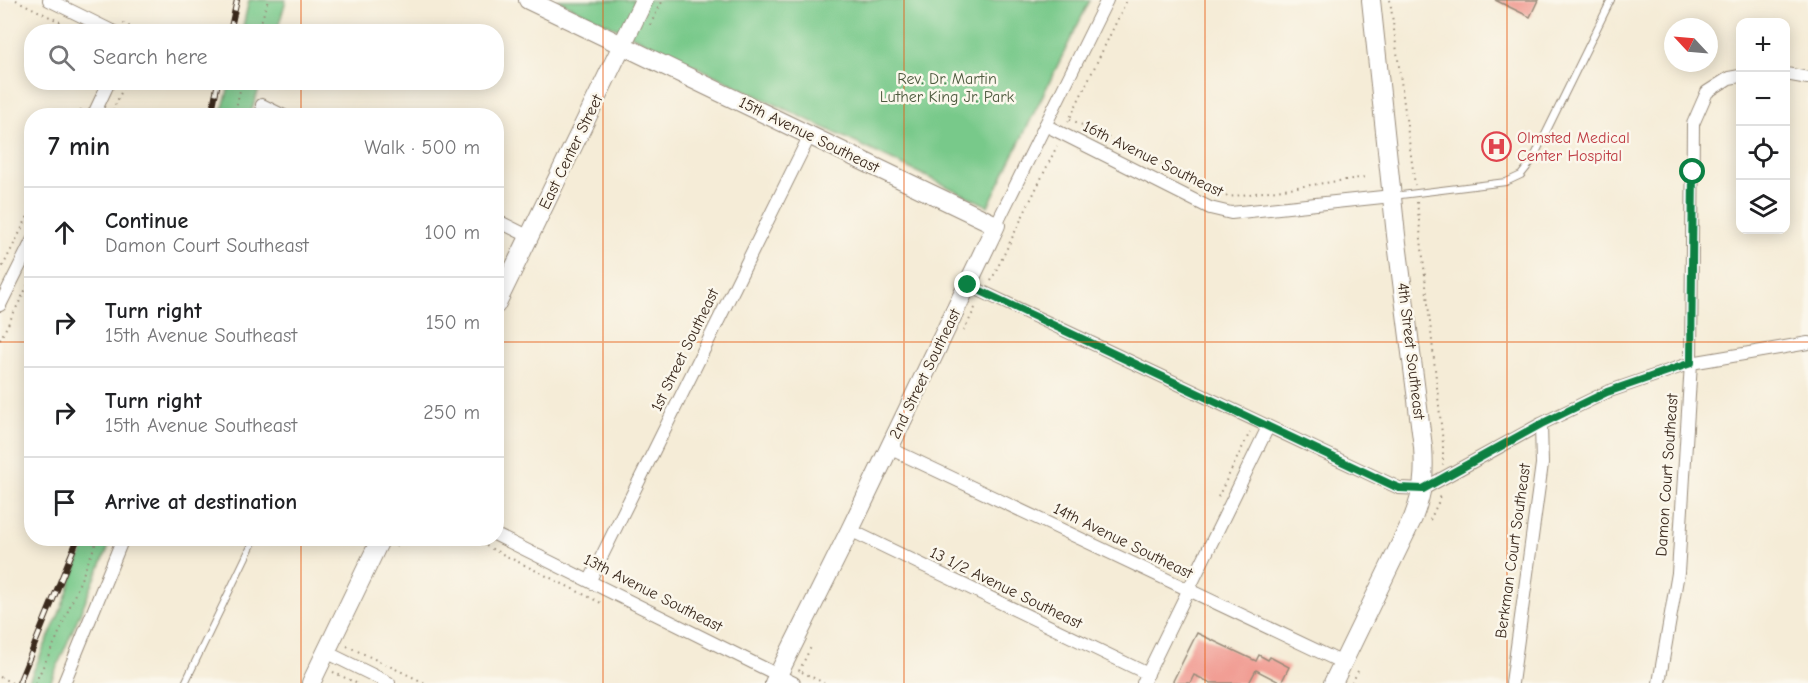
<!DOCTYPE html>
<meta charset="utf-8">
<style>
body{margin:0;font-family:"Comic Neue",sans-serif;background:#f6f6f6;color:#202124}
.controls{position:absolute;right:18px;top:18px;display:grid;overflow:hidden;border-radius:12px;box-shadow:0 3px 15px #0003}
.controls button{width:54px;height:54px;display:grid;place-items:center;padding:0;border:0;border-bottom:2px solid #e0e0e0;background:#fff;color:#202124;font:30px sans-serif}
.compass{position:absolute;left:1664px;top:18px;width:54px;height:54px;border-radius:50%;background:#fff;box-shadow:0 3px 15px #0003;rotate:296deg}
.stop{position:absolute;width:18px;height:18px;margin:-14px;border:4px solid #0b8043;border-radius:50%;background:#fff}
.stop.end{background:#0b8043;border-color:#fff;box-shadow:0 2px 6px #0008}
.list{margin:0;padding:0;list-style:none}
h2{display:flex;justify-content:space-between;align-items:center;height:78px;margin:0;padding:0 24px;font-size:26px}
h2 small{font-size:20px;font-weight:400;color:#757577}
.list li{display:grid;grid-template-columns:39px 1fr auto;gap:18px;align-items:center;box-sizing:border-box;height:90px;padding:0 24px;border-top:2px solid #e0e0e0}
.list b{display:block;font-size:22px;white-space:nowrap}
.list p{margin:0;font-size:20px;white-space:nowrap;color:#757577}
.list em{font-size:20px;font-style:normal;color:#757577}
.icon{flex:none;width:33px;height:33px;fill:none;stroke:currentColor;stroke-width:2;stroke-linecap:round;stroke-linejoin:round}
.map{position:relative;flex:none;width:1808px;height:683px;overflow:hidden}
.search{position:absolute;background:#fff;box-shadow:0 3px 15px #0003;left:24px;top:24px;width:480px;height:66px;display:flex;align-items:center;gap:15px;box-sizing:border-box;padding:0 21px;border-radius:24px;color:#757577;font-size:22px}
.panel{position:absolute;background:#fff;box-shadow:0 3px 15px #0003;left:24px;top:108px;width:480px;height:438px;border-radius:24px}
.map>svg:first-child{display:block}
.green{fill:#78c98a;stroke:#5a7a54;stroke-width:1.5}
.building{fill:#f19e94}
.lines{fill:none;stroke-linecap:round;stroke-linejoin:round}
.lane-casing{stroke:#988b7a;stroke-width:8}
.street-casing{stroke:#988b7a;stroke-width:14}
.secondary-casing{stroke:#988b7a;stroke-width:20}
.path{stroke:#988b7a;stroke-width:2;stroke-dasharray:1.5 4.5;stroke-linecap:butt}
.lane{stroke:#fff;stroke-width:6}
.street{stroke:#fff;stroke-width:12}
.secondary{stroke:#fff;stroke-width:18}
.rail-casing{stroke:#3b2a1e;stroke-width:6}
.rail{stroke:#fbf7ec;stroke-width:4;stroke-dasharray:11;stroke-linecap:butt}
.route{stroke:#0b8043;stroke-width:8}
.grid{fill:none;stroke:#e8590c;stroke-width:1.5;stroke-opacity:0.55}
.labels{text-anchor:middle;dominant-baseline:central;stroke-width:5;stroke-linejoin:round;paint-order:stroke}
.park-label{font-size:16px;fill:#4d5a3e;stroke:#fbf7ec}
.street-label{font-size:16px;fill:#3b2a1e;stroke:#fbf7ec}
.health-label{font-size:16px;fill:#be3a42;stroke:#fbf7ec;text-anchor:start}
</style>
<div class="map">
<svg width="1808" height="683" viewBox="0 0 1808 683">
<rect width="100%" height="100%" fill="#fbf7ec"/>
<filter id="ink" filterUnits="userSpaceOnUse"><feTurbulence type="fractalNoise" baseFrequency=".0167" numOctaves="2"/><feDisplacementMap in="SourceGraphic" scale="12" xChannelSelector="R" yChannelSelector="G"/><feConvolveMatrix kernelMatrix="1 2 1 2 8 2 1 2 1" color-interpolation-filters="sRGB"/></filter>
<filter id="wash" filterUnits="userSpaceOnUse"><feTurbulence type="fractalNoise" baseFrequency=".008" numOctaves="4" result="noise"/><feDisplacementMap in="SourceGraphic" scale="24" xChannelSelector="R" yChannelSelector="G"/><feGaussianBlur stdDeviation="1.35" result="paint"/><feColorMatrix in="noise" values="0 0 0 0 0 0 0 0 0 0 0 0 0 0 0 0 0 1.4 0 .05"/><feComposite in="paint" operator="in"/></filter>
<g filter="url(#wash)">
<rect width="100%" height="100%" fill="#f5ecd7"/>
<path class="green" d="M249 0H286L277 31H242Z
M557 0H1090L988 206Z
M230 83H261L250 115H221Z
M87 539H112L50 683H28L59 614Z"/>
<g id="blocks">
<path class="building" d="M1495 0H1538L1530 17Z
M1197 633 1256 661 1259 655 1268 660 1270 657 1289 667 1281 683 1256 670 1249 683H1211L1194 675 1190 683H1172Z"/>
</g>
</g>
<g filter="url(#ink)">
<use href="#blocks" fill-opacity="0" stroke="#988b7a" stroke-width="1.5"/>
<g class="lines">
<defs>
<path id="lane" d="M1393 196 1506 182 1521 175 1532 161 1611 0
M185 683 255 538"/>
<path id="street" d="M49 0 114 32
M1786 74 1808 78
M262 105 284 116
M93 116 109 82
M1045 125 1210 208 1231 213 1392 196
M496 220 530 237
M996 225 1107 0
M968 285 1399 488 1423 489 1541 424 1607 392 1691 363 1808 343
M0 305 32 241
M889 448 1343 663
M850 530 1148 674
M496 535 794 683
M590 580 810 135
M326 652 389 683
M64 683 123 538
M1143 683 1268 427
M1512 683 1542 464 1541 424
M1659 683 1678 573 1691 363 1693 124 1707 92 1729 78 1740 76"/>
<path id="secondary" d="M528 0 996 225 850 530 774 683
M496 305 644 0
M311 683 381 538
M1333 683 1413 518C1423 492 1425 475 1423 447L1396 235 1371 0"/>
</defs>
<use href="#lane" class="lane-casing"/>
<use href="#street" class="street-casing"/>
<use href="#secondary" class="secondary-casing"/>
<path class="path" d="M16 0 80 32
M1390 0 1415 185
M123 23 140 32
M650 25 663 0
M258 32 268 0
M78 116 82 107
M110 116 126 82
M234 116 242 82
M1070 119 1228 197 1366 177
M1068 122 1127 0
M1417 202 1443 443V465
M0 272 32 208
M991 281 1057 146
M964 331 977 304
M0 340 32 277
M1218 497 1250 432
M1430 520 1438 503 1440 494
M470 538 601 603
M396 547 400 538
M347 646 425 683
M799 671 811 647
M333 672 356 683
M802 672 824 683
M0 677 12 683
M35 683 56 640 98 538
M1352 683 1358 671"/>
<use href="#lane" class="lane"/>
<use href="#street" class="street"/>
<use href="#secondary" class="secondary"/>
<defs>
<path id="rail" d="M230 32 237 0
M211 116 218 82
M19 683 78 538"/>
</defs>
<use href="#rail" class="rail-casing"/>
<use href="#rail" class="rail"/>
</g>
</g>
<g class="lines" filter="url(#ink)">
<path class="route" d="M968 285 1394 486 1399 488 1423 489 1541 424 1607 392 1691 363 1693 172"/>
</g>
<path class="grid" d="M301 0V32M603 0V683M904 0V683M1205 0V683M1507 0V683M301 82V116M0 342H32M496 342H1808M301 538V683"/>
<defs>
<symbol id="hospital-ring" viewBox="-11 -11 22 22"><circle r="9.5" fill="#fbf7ec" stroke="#e0444e" stroke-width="1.5"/><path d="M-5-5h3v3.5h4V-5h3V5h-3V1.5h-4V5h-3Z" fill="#e0444e"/></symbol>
</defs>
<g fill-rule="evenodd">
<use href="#hospital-ring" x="1480" y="130" width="33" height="33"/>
</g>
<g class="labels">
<g class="park-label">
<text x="947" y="79">Rev. Dr. Martin<tspan x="947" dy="18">Luther King Jr. Park</tspan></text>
</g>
<g class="street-label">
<text transform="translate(809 135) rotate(26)">15th Avenue Southeast</text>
<text transform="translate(571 152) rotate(-64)">East Center Street</text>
<text transform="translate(1153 159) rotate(26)">16th Avenue Southeast</text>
<text transform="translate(685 350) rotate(-64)">1st Street Southeast</text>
<text transform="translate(1411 351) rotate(83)">4th Street Southeast</text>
<text transform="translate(925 374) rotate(-64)">2nd Street Southeast</text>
<text transform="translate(1667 475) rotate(-86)">Damon Court Southeast</text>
<text transform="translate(1123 541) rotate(26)">14th Avenue Southeast</text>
<text transform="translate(1513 551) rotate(-82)">Berkman Court Southeast</text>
<text transform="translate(1006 588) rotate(26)">13 1/2 Avenue Southeast</text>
<text transform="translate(653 593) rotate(27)">13th Avenue Southeast</text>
</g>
<g class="health-label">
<text x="1517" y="138">Olmsted Medical<tspan x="1517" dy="18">Center Hospital</tspan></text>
</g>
</g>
</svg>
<div class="controls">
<button>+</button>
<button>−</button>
<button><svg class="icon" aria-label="locate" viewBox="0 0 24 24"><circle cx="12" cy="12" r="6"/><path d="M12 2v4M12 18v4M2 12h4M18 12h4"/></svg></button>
<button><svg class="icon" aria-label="layers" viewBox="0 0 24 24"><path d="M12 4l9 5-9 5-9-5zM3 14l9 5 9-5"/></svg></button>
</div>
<svg class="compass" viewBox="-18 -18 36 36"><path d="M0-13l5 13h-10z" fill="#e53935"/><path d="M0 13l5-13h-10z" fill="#757577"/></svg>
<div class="stop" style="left:1693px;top:172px"></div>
<div class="stop end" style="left:968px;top:285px"></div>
<div class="search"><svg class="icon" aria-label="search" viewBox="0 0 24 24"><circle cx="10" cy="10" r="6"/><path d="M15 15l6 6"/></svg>Search here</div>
<section class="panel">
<h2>7 min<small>Walk · 500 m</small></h2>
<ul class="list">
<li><svg class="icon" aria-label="ahead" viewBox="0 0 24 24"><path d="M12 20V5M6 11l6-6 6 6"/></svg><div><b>Continue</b><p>Damon Court Southeast</p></div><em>100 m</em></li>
<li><svg class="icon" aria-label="right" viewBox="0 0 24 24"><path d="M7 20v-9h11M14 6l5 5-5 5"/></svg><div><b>Turn right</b><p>15th Avenue Southeast</p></div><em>150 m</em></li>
<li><svg class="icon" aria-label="right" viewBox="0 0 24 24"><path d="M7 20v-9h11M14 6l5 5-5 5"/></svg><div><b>Turn right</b><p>15th Avenue Southeast</p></div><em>250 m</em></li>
<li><svg class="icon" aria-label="arrive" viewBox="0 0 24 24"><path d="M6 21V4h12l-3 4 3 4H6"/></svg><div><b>Arrive at destination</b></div></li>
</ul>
</section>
</div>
